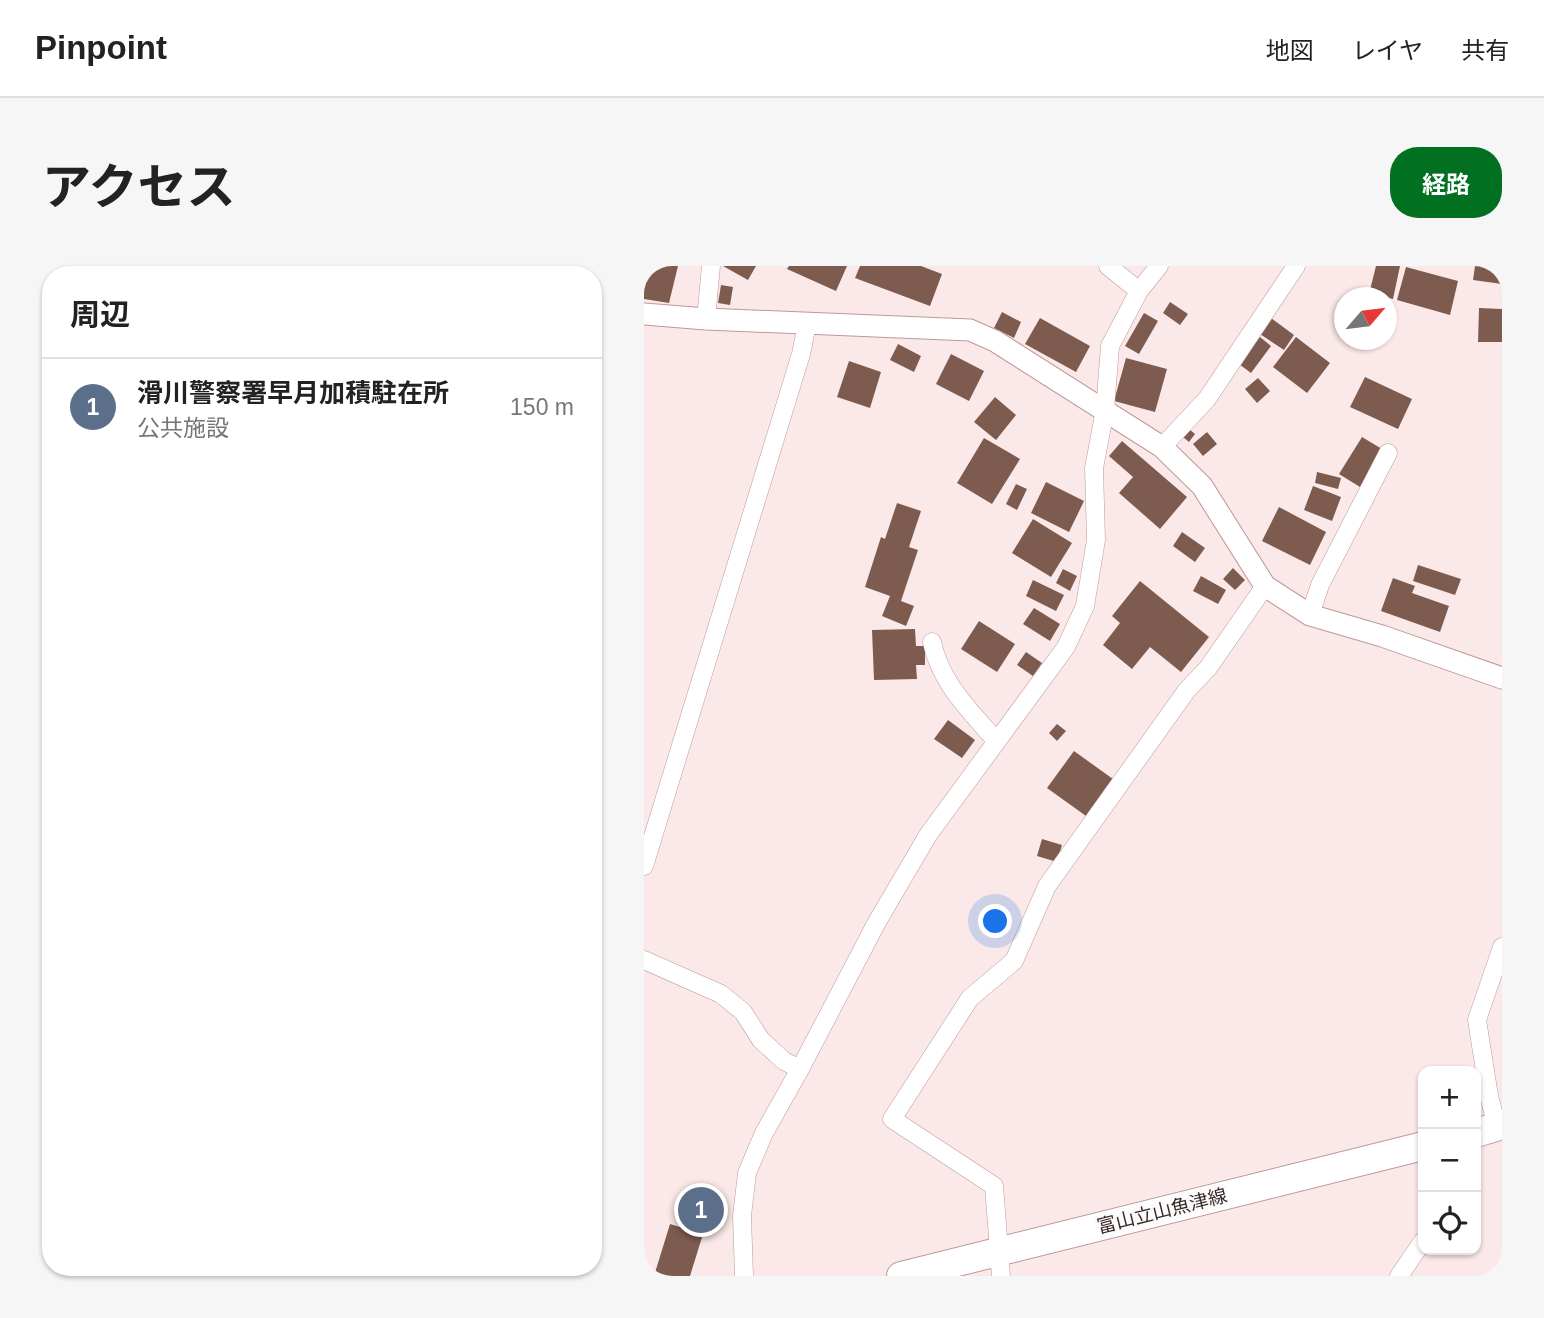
<!DOCTYPE html>
<html lang="ja">
<meta charset="utf-8">
<style>
body{margin:0;font-family:Arial,"Noto Sans JP",sans-serif;background:#f6f6f6;color:#222}
.controls{position:absolute;right:21px;bottom:21px;display:grid;overflow:hidden;border-radius:14px;box-shadow:0 2px 5px #0004}
.controls button{width:63px;height:63px;display:grid;place-items:center;padding:0;border:0;border-bottom:2px solid #e0e0e0;background:#fff;color:#222;font:35px sans-serif}
.compass{position:absolute;left:690px;top:21px;width:63px;height:63px;border-radius:50%;background:#fff;box-shadow:0 2px 5px #0004;rotate:62deg}
.you{position:absolute;left:352px;top:656px;width:24px;height:24px;margin:-18px;border:5px solid #fff;border-radius:50%;background:#1a73e8;box-shadow:0 0 0 10px #1a73e833}
.badge{display:grid;place-items:center;width:46px;height:46px;border-radius:50%;background:#017021;color:#fff;font-size:23px;font-weight:700}
.pin{position:absolute;translate:-50% -50%;border:4px solid #fff;box-shadow:0 2px 7px #0006}
.list{margin:0;padding:0;list-style:none}
h2{display:flex;justify-content:space-between;align-items:center;height:91px;margin:0;padding:0 28px;font-size:30px}
h2 small{font-size:23px;font-weight:400;color:#767676}
.list li{display:grid;grid-template-columns:46px 1fr auto;gap:21px;align-items:center;box-sizing:border-box;height:98px;padding:0 28px;border-top:2px solid #e0e0e0}
.list b{display:block;font-size:26px;white-space:nowrap}
.list p{margin:0;font-size:23px;white-space:nowrap;color:#767676}
.list em{font-size:23px;font-style:normal;color:#767676}
.icon{flex:none;width:38px;height:38px;fill:none;stroke:currentColor;stroke-width:2;stroke-linecap:round;stroke-linejoin:round}
.map{position:relative;flex:none;width:858px;height:1010px;overflow:hidden;border-radius:28px}
header{display:flex;align-items:center;gap:42px;box-sizing:border-box;height:98px;padding:0 35px;background:#fff;border-bottom:2px solid #e0e0e0}
header strong{font-size:33px}
nav{display:flex;gap:38px;margin-inline-start:auto;font-size:24px}
.intro{display:flex;align-items:center;justify-content:space-between;box-sizing:border-box;height:168px;padding:0 42px}
h1{margin:0;font-size:49px}
.button{padding:18px 32px;border-radius:28px;background:#017021;color:#fff;font-size:24px;font-weight:700}
main{display:flex;gap:42px;padding:0 42px}
aside{flex:1;background:#fff;border-radius:28px;box-shadow:0 2px 5px #0004}
.map>svg:first-child{display:block}
.building{fill:#7d5c4f}
.lines{fill:none;stroke-linecap:round;stroke-linejoin:round}
.minor-casing{stroke:#bf9898;stroke-width:19}
.tertiary-casing{stroke:#bf9898;stroke-width:23}
.primary-casing{stroke:#bf9898;stroke-width:30}
.minor{stroke:#fff;stroke-width:18}
.tertiary{stroke:#fff;stroke-width:21}
.primary{stroke:#fff;stroke-width:28}
.labels{text-anchor:middle;dominant-baseline:central;stroke-width:7;stroke-linejoin:round;paint-order:stroke}
.street-label{font-size:19px;fill:#382828;stroke:#fbfbfb}
</style>
<header>
<strong>Pinpoint</strong>
<nav><a>地図</a><a>レイヤ</a><a>共有</a></nav>
</header>
<div class="intro"><h1>アクセス</h1><a class="button">経路</a></div>
<main>
<aside>
<h2>周辺<small></small></h2>
<ul class="list">
<li><span class="badge" style="background:#5c6f8a">1</span><div><b>滑川警察署早月加積駐在所</b><p>公共施設</p></div><em>150 m</em></li>
</ul>
</aside>
<div class="map">
<svg width="858" height="1010" viewBox="0 0 858 1010">
<rect width="100%" height="100%" fill="#fbe9e9"/>
<path class="building" d="M0 0H34L25 37 0 33Z
M79 0H112L104 14Z
M145 0H203L192 25 143 3Z
M216 0H277L298 8 286 40 211 12Z
M732 0H756L749 33 725 28Z
M831 0H858V18L829 14Z
M762 1 814 15 806 49 753 34Z
M77 19 89 21 86 39 74 37Z
M526 36 544 48 536 59 519 47Z
M835 42 858 43V76H834Z
M358 46 377 56 370 72 350 62Z
M500 47 514 55 495 88 481 80Z
M396 52 446 80 432 106 381 78Z
M627 52 650 69 640 84 616 68Z
M616 71 627 80 607 107 595 98Z
M652 71 686 97 663 127 629 101Z
M254 78 277 90 270 106 246 94Z
M307 88 340 105 325 135 292 118Z
M482 92 523 103 511 146 470 135Z
M205 95 237 106 226 142 193 131Z
M721 111 768 133 754 163 706 141Z
M614 112 626 125 613 137 601 123Z
M351 131 372 149 352 174 330 156Z
M545 163 551 168 545 176 539 171Z
M563 166 573 178 559 190 549 178Z
M718 171 738 183 716 221 695 208Z
M340 172 376 193 348 238 313 217Z
M478 175 543 231 516 263 475 227 489 211 465 190Z
M673 206 697 212 694 223 671 217Z
M402 216 440 235 425 266 387 247Z
M372 218 383 223 373 244 362 238Z
M669 220 697 231 688 255 660 244Z
M253 237 277 245 265 281 274 284 257 335 270 340 262 360 238 350 246 330 221 321 237 271 241 273Z
M635 241 682 266 666 299 618 275Z
M389 253 428 277 407 311 368 287Z
M538 266 561 282 551 296 529 280Z
M774 299 817 313 811 329 769 315Z
M589 302 601 314 591 324 579 313Z
M419 303 433 310 426 325 412 317Z
M557 310 582 324 574 338 549 325Z
M749 312 771 320 768 327 805 340 796 366 737 345Z
M389 314 420 329 412 345 382 330Z
M496 315 565 371 537 406 506 381 488 403 459 379 476 357 468 350Z
M390 342 416 358 406 375 379 358Z
M335 355 371 378 353 406 317 383Z
M271 363 272 380H281V399H272L273 413 230 414 228 364Z
M382 386 398 397 389 410 373 399Z
M304 454 331 474 318 492 290 473Z
M413 458 422 465 413 475 405 467Z
M430 485 469 513 442 550 403 522Z
M398 573 418 579 413 596 393 590Z
M26 958 59 968 46 1010H10Z"/>
<g class="lines">
<defs>
<path id="minor" d="M464 0 495 25
M62 53 67 0
M518 181 563 133 652 0
M666 349 676 319 744 187
M288 376C297 418 325 443 352 475
M0 600 157 88 163 58
M0 694 77 728 99 746 117 774 140 795 156 803
M853 861 845 830 833 754 858 681
M100 1010 98 950 103 907 120 867 156 803 233 656 284 569 422 381 441 340 452 274 450 202 461 144 466 80 495 25 515 0
M357 1010 350 920 248 853 326 732 370 695 403 620 543 424 564 402 621 320
M755 1010 779 975"/>
<path id="tertiary" d="M0 48 62 53 326 64 351 75 518 181 558 220 621 320 666 349 738 370 858 412"/>
<path id="primary" d="M832 867 858 859
M257 1010 779 880"/>
</defs>
<use href="#minor" class="minor-casing"/>
<use href="#tertiary" class="tertiary-casing"/>
<use href="#primary" class="primary-casing"/>
<use href="#minor" class="minor"/>
<use href="#tertiary" class="tertiary"/>
<use href="#primary" class="primary"/>
</g>
<g class="labels">
<g class="street-label">
<text transform="translate(518 945) rotate(-14)">富山立山魚津線</text>
</g>
</g>
</svg>
<div class="controls">
<button>+</button>
<button>−</button>
<button><svg class="icon" aria-label="locate" viewBox="0 0 24 24"><circle cx="12" cy="12" r="6"/><path d="M12 2v4M12 18v4M2 12h4M18 12h4"/></svg></button>
</div>
<svg class="compass" viewBox="-18 -18 36 36"><path d="M0-13l5 13h-10z" fill="#e53935"/><path d="M0 13l5-13h-10z" fill="#767676"/></svg>
<div class="you"></div>
<div class="pin badge" style="left:57px;top:944px;background:#5c6f8a">1</div>
</div>
</main>
